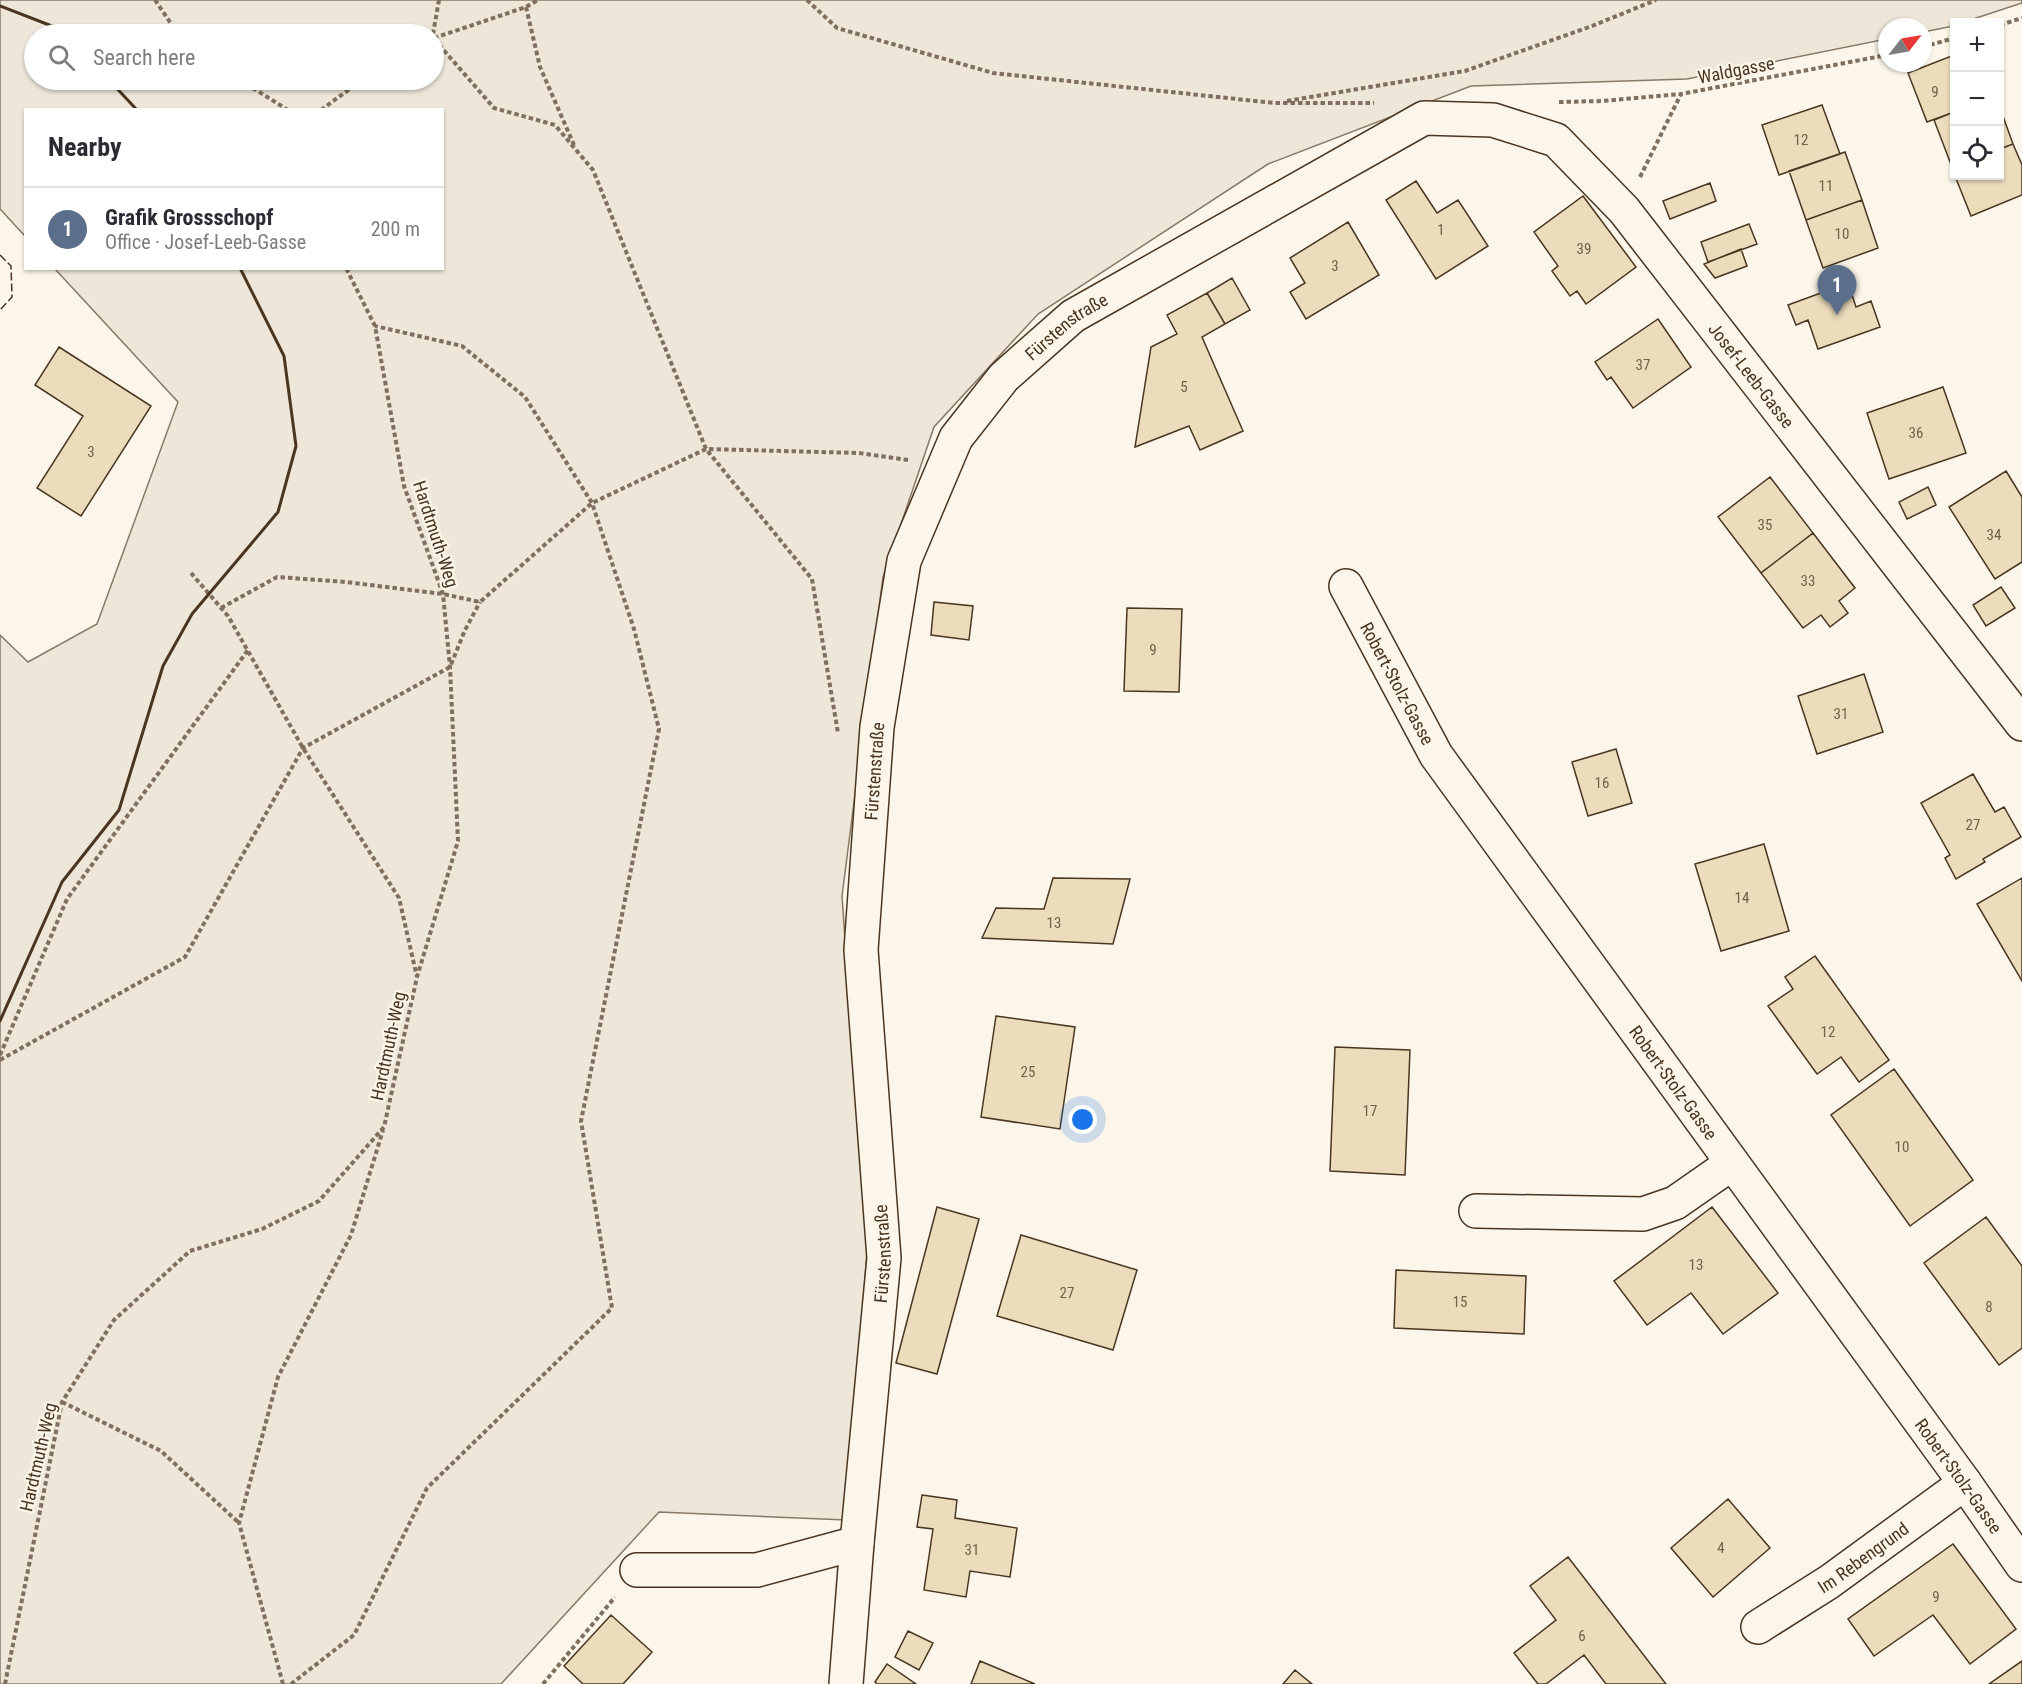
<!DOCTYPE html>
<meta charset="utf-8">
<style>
body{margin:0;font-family:"Roboto Condensed",sans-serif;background:#f7f7f7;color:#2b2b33}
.controls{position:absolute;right:18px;top:18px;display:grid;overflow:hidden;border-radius:0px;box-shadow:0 2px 4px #0004}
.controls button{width:54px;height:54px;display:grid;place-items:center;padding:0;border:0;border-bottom:2px solid #e1e1e2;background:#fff;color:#2b2b33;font:30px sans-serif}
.compass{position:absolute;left:1878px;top:18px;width:54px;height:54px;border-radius:50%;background:#fff;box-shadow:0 2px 4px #0004;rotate:59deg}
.you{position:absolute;left:1083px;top:1120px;width:21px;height:21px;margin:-15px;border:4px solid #fff;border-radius:50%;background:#1a73e8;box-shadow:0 0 0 9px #1a73e833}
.badge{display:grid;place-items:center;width:39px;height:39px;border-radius:50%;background:#d93025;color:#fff;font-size:20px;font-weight:700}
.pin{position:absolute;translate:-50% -50px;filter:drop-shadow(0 2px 3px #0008)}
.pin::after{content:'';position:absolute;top:32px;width:21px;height:18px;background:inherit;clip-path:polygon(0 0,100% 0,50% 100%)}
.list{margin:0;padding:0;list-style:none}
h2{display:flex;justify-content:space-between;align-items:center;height:78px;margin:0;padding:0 24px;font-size:26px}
h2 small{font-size:20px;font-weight:400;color:#7c7c81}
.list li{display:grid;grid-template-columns:39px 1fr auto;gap:18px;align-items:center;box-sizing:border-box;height:84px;padding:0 24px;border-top:2px solid #e1e1e2}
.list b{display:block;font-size:22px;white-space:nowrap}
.list p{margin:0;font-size:20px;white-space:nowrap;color:#7c7c81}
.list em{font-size:20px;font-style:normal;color:#7c7c81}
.icon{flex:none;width:33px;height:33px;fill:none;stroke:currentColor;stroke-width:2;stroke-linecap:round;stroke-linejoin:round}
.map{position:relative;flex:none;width:2022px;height:1684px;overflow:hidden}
.search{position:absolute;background:#fff;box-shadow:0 2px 4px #0004;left:24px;top:24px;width:420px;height:66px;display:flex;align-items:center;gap:15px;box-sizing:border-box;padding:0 21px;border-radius:33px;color:#7c7c81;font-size:22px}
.panel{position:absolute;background:#fff;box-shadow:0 2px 4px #0004;left:24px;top:108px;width:420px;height:162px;border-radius:0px}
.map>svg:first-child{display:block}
.green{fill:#ede6d9;stroke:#887966;stroke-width:1.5;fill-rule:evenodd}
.building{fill:#ecdcbc;stroke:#4a3520;stroke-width:1.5}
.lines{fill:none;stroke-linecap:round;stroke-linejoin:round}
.minor-casing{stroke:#4a3520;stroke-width:36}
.path{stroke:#7f6f5c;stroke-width:4;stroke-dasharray:4.5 3;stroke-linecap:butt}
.minor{stroke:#fbf6e9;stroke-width:33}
.fence{stroke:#4a3520;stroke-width:1.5;stroke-dasharray:8 3;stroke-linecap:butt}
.wall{stroke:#4a3520;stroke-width:3}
.labels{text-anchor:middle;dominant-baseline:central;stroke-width:4.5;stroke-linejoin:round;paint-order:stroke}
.number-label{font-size:15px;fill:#725f47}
.street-label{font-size:18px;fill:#4a3520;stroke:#fbf6e9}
</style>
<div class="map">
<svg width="2022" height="1684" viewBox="0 0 2022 1684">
<rect width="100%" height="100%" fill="#fbf6e9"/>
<path class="green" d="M0 0H2022V3L1964 22H1954V26L1923 32V27H1887V39L1687 79 1471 86 1268 164 1038 314 934 427 883 577 842 896 867 1253 846 1520 659 1512 501 1684H0V635L28 662 97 624 178 402 55 269 442 268V110H26L25 236 0 209ZM34 34H434V80H34Z"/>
<path class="building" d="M1954 55V112L1927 122 1908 73Z
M1822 105 1840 154 1779 175 1762 125Z
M2000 108 2013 144 2000 149Z
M1954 112V166L1952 167 1934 120Z
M2013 144 2022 165V195L1971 216 1955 176H2000V149Z
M1845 152 1862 200 1806 220 1789 171Z
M1416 181 1437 213 1458 200 1488 246 1436 279 1386 200Z
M1710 183 1716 201 1670 219 1663 201Z
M1583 196 1636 267 1586 304 1577 291 1570 296 1552 271 1558 266 1534 232Z
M1862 200 1878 248 1823 268 1806 220Z
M1348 222 1379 275 1306 319 1290 292 1305 283 1290 258Z
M1749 224 1757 244 1708 262 1701 242Z
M1741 249 1747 266 1715 278 1704 264Z
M1232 278 1250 310 1225 324 1207 293Z
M1848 283 1856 307 1871 301 1880 327 1818 349 1808 320 1796 325 1788 305Z
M1207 293 1225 324 1202 337 1243 431 1200 450 1189 426 1135 447 1151 347 1177 334 1167 315Z
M1658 319 1691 367 1633 408 1611 377 1607 380 1595 362Z
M59 347 151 406 81 516 37 488 83 416 35 385Z
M1943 387 1966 453 1889 479 1867 413Z
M2006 471 2022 497V562L1995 579 1949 507Z
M1770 477 1813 533 1761 573 1718 517Z
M1928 487 1936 505 1907 519 1899 502Z
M1813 533 1855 588 1839 601 1848 613 1830 627 1821 615 1803 628 1761 573Z
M2001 587 2015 608 1986 626 1973 605Z
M934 602 973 606 969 640 931 635Z
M1127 608 1182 609 1179 692 1124 691Z
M1864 674 1883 732 1817 754 1798 696Z
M1616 749 1632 803 1588 816 1572 762Z
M1973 774 1995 812 2004 807 2021 837 1983 859 1985 862 1956 879 1945 858 1950 855 1921 803Z
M1764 844 1789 931 1721 951 1695 864Z
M1053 878 1130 879 1113 944 982 938 996 908 1044 909Z
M2022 878V981L1977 904Z
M1815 956 1889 1060 1859 1082 1841 1057 1817 1074 1768 1006 1793 989 1785 977Z
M996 1016 1075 1027 1060 1129 981 1117Z
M1335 1047 1410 1050 1405 1175 1330 1171Z
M1894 1069 1973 1180 1910 1226 1831 1115Z
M937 1207 979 1219 937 1374 896 1363Z
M1712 1207 1778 1293 1723 1334 1691 1293 1647 1325 1614 1281Z
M1986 1217 2022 1266V1348L1999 1365 1924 1263Z
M1021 1235 1137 1270 1113 1350 997 1316Z
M1396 1270 1526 1276 1524 1334 1394 1328Z
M922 1495 957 1500 955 1518 1017 1528 1010 1577 970 1571 966 1597 924 1590 933 1529 917 1527Z
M1728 1499 1770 1548 1713 1597 1671 1548Z
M1953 1544 2016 1629 1970 1664 1933 1615 1874 1656 1848 1619Z
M1568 1557 1666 1684H1606L1584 1655 1546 1684H1538L1514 1653 1556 1620 1530 1586Z
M611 1615 652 1652 623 1684H583L564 1666Z
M908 1631 933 1643 919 1670 895 1657Z
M980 1661 1035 1684H971Z
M2022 1661V1684H1989Z
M887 1664 916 1684H877L875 1682Z
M1295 1670 1312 1684H1283Z"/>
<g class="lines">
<defs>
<g id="minor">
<path id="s1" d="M1346 586 1436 755 1965 1483 2022 1565"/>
<path d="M1476 1211 1643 1214 1675 1203 1731 1164"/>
<path d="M637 1570H757L857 1543"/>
<path id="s2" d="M1758 1627 1829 1582 1965 1483"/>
<path id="s3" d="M846 1684 857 1543 884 1258 861 950 877 727 904 561 956 438 1004 377 1073 316 1424 118 1493 120 1556 140 1624 210 2022 724"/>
</g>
</defs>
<use href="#minor" class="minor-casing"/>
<path class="path" d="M155 0 178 34
M807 0 837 28 993 73 1274 103H1374
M526 7 540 67 574 145
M2000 25 2022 18
M433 34 439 0
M434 38 526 7 538 0
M434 39 494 108 555 125 593 170 706 449 812 579 838 733
M1923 47 1954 38
M240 80 288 110
M1287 101 1465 71 1592 26 1656 0
M1559 102 1602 101 1681 94
M321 110 362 80
M1640 177 1681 94 1887 55
M191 573 228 616 303 748 399 898 417 977
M221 608 277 577 346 582 443 594 480 602 592 503 706 449 859 453 908 460
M0 1055 67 899 248 650
M0 1060 185 957 303 748 450 667 465 630 480 602
M62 1402 161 1451 239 1523
M5 1684 62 1402 114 1320 190 1251 262 1229 319 1201 384 1127 417 977 458 841 450 667 443 594 404 486 375 326 346 268
M283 1684 239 1523 278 1377 351 1235 383 1130
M291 1684 354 1635 427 1488 612 1308 581 1121 659 729 634 629 592 503 525 397 462 346 375 326
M543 1684 615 1597"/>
<use href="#minor" class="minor"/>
<path class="fence" d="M0 255 11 266 12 297 0 310"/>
<path class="wall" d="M0 6 57 28 64 34
M109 80 137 110
M0 1021 62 882 119 810 163 666 192 614 278 512 296 446 284 356 240 268"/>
</g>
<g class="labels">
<g class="number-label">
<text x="1935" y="92">9</text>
<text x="1801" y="140">12</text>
<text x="1826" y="186">11</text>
<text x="1441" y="230">1</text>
<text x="1842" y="234">10</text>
<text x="1584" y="249">39</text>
<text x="1335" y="266">3</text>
<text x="1643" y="365">37</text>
<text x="1184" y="387">5</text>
<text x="1916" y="433">36</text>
<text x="91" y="452">3</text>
<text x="1765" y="525">35</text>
<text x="1994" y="535">34</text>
<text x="1808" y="581">33</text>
<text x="1153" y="650">9</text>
<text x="1841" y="714">31</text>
<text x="1602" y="783">16</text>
<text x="1973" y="825">27</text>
<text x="1742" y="898">14</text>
<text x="1054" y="923">13</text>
<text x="1828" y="1032">12</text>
<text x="1028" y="1072">25</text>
<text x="1370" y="1111">17</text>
<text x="1902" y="1147">10</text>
<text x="1696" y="1265">13</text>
<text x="1067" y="1293">27</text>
<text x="1460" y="1302">15</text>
<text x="1989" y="1307">8</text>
<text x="1721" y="1548">4</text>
<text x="972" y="1550">31</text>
<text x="1936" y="1597">9</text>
<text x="1582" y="1636">6</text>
</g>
<g class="street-label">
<text transform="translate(1736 70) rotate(-11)">Waldgasse</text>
<text stroke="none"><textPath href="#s3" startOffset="1420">Fürstenstraße</textPath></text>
<text stroke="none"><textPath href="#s3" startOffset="2276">Josef-Leeb-Gasse</textPath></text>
<text transform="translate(436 534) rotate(72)">Hardtmuth-Weg</text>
<text stroke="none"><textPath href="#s1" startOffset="110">Robert-Stolz-Gasse</textPath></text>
<text stroke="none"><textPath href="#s3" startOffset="916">Fürstenstraße</textPath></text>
<text transform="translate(388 1046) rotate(-78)">Hardtmuth-Weg</text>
<text stroke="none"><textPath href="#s1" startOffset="596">Robert-Stolz-Gasse</textPath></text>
<text stroke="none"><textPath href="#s3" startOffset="432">Fürstenstraße</textPath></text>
<text transform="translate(38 1457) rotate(-77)">Hardtmuth-Weg</text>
<text stroke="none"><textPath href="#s1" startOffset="1082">Robert-Stolz-Gasse</textPath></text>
<text stroke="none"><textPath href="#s2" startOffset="126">Im Rebengrund</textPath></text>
</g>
</g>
</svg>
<div class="controls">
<button>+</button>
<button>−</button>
<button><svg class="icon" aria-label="locate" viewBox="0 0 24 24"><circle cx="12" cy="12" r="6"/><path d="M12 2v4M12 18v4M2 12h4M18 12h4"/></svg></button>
</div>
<svg class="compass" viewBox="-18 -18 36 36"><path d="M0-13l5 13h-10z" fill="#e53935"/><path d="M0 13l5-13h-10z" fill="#7c7c81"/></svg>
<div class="you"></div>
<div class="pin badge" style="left:1837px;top:315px;background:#5c6f8a">1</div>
<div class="search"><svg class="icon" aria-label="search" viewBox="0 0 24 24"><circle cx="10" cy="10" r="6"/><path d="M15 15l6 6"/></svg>Search here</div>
<section class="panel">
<h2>Nearby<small></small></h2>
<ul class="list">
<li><span class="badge" style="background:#5c6f8a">1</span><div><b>Grafik Grossschopf</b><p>Office · Josef-Leeb-Gasse</p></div><em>200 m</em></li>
</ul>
</section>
</div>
